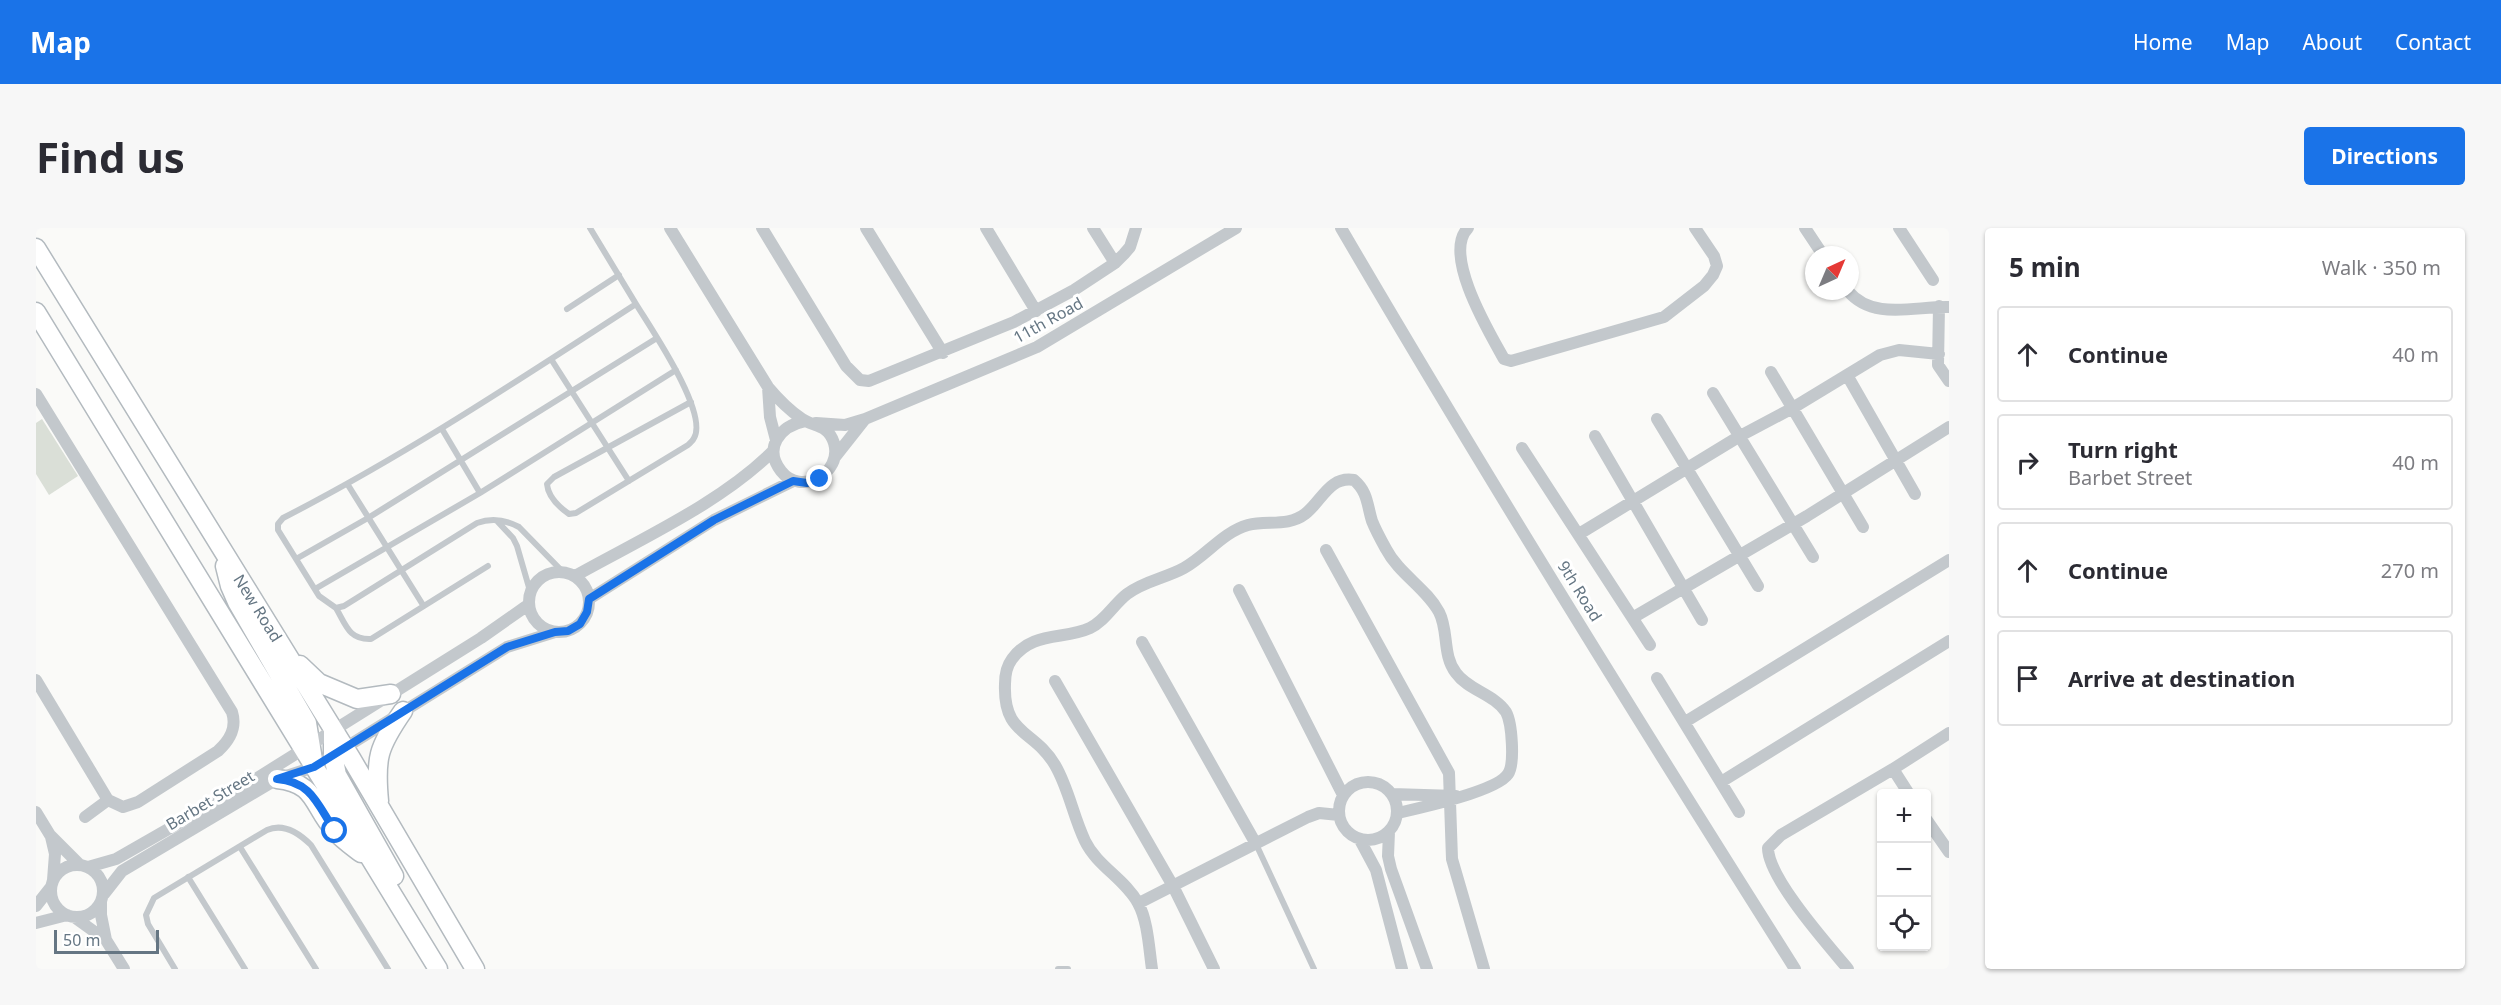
<!DOCTYPE html>
<meta charset="utf-8">
<style>
body{margin:0;font-family:"Noto Sans",sans-serif;background:#f7f7f7;color:#2b2b33}
.controls{position:absolute;right:18px;bottom:18px;display:grid;overflow:hidden;border-radius:6px;box-shadow:0 2px 4px #0004}
.controls button{width:54px;height:54px;display:grid;place-items:center;padding:0;border:0;border-bottom:2px solid #e1e1e2;background:#fff;color:#2b2b33;font:30px sans-serif}
.compass{position:absolute;left:1769px;top:18px;width:54px;height:54px;border-radius:50%;background:#fff;box-shadow:0 2px 4px #0004;rotate:44deg}
.scale{position:absolute;left:18px;bottom:15px;width:105px;box-sizing:border-box;padding-left:6px;border:3px solid #657683;border-top:0;font-size:16px;line-height:21px;white-space:nowrap;color:#657683;-webkit-text-stroke:4px #fff;paint-order:stroke}
.stop{position:absolute;width:18px;height:18px;margin:-14px;border:4px solid #1a73e8;border-radius:50%;background:#fff}
.stop.end{background:#1a73e8;border-color:#fff;box-shadow:0 2px 6px #0008}
.list{margin:0;padding:0;list-style:none}
h2{display:flex;justify-content:space-between;align-items:center;height:78px;margin:0;padding:0 24px;font-size:26px}
h2 small{font-size:20px;font-weight:400;color:#7c7c81}
.list li{display:grid;grid-template-columns:39px 1fr auto;gap:18px;align-items:center;box-sizing:border-box;height:96px;margin:0 12px 12px;padding:0 12px;border:2px solid #e1e1e2;border-radius:6px}
.list b{display:block;font-size:22px;white-space:nowrap}
.list p{margin:0;font-size:20px;white-space:nowrap;color:#7c7c81}
.list em{font-size:20px;font-style:normal;color:#7c7c81}
.icon{flex:none;width:33px;height:33px;fill:none;stroke:currentColor;stroke-width:2;stroke-linecap:round;stroke-linejoin:round}
.map{position:relative;flex:none;width:1913px;height:741px;overflow:hidden;border-radius:6px}
header{display:flex;align-items:center;gap:36px;box-sizing:border-box;height:84px;padding:0 30px;background:#1a73e8;color:#fff}
header strong{font-size:28px}
nav{display:flex;gap:33px;margin-inline-start:auto;font-size:21px}
.intro{display:flex;align-items:center;justify-content:space-between;box-sizing:border-box;height:144px;padding:0 36px}
h1{margin:0;font-size:42px}
.button{padding:15px 27px;border-radius:6px;background:#1a73e8;color:#fff;font-size:21px;font-weight:700}
main{display:flex;gap:36px;padding:0 36px}
aside{flex:1;background:#fff;border-radius:6px;box-shadow:0 2px 4px #0004}
.map>svg:first-child{display:block}
.green{fill:#dadfd7}
.lines{fill:none;stroke-linecap:round;stroke-linejoin:round}
.secondary-casing{stroke:#b3babf;stroke-width:21}
.lane{stroke:#c3c8cc;stroke-width:6}
.street{stroke:#c3c8cc;stroke-width:12}
.secondary{stroke:#fff;stroke-width:18}
.route{stroke:#1a73e8;stroke-width:8}
.labels{text-anchor:middle;dominant-baseline:central;stroke-width:6;stroke-linejoin:round;paint-order:stroke}
.street-label{font-size:16px;fill:#657683;stroke:#fff}
</style>
<header>
<strong>Map</strong>
<nav><a>Home</a><a>Map</a><a>About</a><a>Contact</a></nav>
</header>
<div class="intro"><h1>Find us</h1><a class="button">Directions</a></div>
<main>
<div class="map">
<svg width="1913" height="741" viewBox="0 0 1913 741">
<rect width="100%" height="100%" fill="#fafaf8"/>
<path class="green" d="M6 191 42 248 13 267 0 246V195Z"/>
<g class="lines">
<defs>
<path id="secondary" d="M0 20 315 530 439 741
M0 84 402 741
M189 338 194 358 201 374 271 495 277 532
M264 437 283 455 321 471 355 466
M297 502V527L301 547 358 648
M241 551C281 555 276 578 299 603 306 611 316 618 325 625
M343 573C339 530 342 519 367 483"/>
</defs>
<use href="#secondary" class="secondary-casing"/>
<path class="lane" d="M600 76C614 99 673 185 658 210 657 213 654 215 652 217L540 285 533 286C523 279 512 268 511 256L518 249 655 174
M531 81 583 47
M515 131 593 253
M406 201 444 265
M312 257 387 377
M461 293 477 310 481 318 494 363
M260 331 332 290 621 110
M526 343 483 299C470 292 455 290 441 295L308 378 300 380 283 368 242 302V296L247 290C370 227 484 151 600 76L554 0
M279 361 444 265 640 142
M300 380C310 397 313 412 335 411L452 338
M1220 616 1278 741
M204 619 280 741
M152 649 209 741
M139 741 112 696 110 687 118 670 231 602C247 595 263 605 275 617L352 741
M1022 741H1032"/>
<path class="street" d="M634 0 732 159C742 171 753 182 766 191 778 199 792 196 798 215 807 245 765 269 745 243 727 220 744 198 769 193
M726 0 810 138 824 152 833 153 978 94 1038 62 1079 35 1088 26 1094 19 1100 0
M830 0 907 125
M950 0 1000 83
M1057 0 1079 35
M1305 0C1451 250 1604 496 1759 741
M1432 0C1406 26 1453 104 1468 131L1475 133 1628 89 1668 58 1677 47 1681 38 1678 28 1659 0
M1769 0 1787 27
M1863 0 1897 52
M1812 63C1837 93 1879 78 1913 79
M1903 78 1902 137 1913 153
M1735 144 1827 299
M1811 147 1879 266
M732 159 734 189 740 212
M1677 165 1777 329
M0 166 196 484C201 500 194 512 182 523L102 574 87 579 72 572 0 452
M1621 191 1722 358
M780 195 809 197 829 191 1001 119 1200 0
M1559 208 1666 392
M1486 220 1614 417
M799 229 829 191
M1543 306 1704 208 1755 181 1844 127 1863 122 1903 126
M1290 322 1413 545 1416 631 1448 741
M493 374a30 30 0 1 1 60 0a30 30 0 1 1-60 0Z
M539 348C603 312 685 275 737 223
M1203 362 1307 567
M553 371 678 292 757 253
M1598 389 1771 288 1913 199
M1106 414 1220 616
M1621 450 1703 584
M1019 453 1137 658 1178 741
M1649 494 1913 332
M1857 541 1873 566
M1303 583a29 29 0 1 1 58 0a29 29 0 1 1-58 0Z
M1685 554 1913 413
M1356 566 1420 568
M0 584 14 607 44 637
M49 589 72 572
M1890 591 1913 624
M1353 604 1352 628 1355 641 1391 741
M15 609 19 626 17 652
M1324 612 1340 642 1366 741
M15 663a26 26 0 1 1 52 0a26 26 0 1 1-52 0Z
M52 639 80 631 218 552 445 410 492 377
M68 666 86 643 241 551 278 539 471 419 519 404
M65 674V687L70 712
M1103 675 1272 589 1283 585 1303 587
M0 678 15 659
M38 689 70 712 88 741
M0 695 31 687
M1116 741C1113 721 1112 693 1102 675 1089 651 1061 638 1049 613 1037 588 1033 561 1019 537 998 501 967 508 969 456 969 447 970 439 976 431 996 403 1028 412 1054 400 1069 393 1078 376 1091 366 1108 353 1130 350 1148 340 1171 327 1187 304 1212 297 1231 292 1252 299 1269 286 1286 273 1293 248 1318 252 1332 264 1331 277 1336 293 1340 303 1345 312 1350 321 1363 346 1390 360 1403 384 1413 403 1406 427 1420 445 1432 462 1458 466 1470 484 1476 495 1479 536 1472 546 1461 563 1384 580 1362 585
M1812 741C1792 717 1732 650 1732 620L1745 607 1857 541 1913 505"/>
<use href="#secondary" class="secondary"/>
</g>
<g class="lines">
<path class="route" d="M299 603C281 576 276 554 241 551L278 539 471 419 519 404 532 403 544 396 551 384 553 371 678 292 757 253 771 255 784 251"/>
</g>
<g class="labels">
<g class="street-label">
<text transform="translate(1012 92) rotate(-29)">11th Road</text>
<text transform="translate(1544 363) rotate(58)">9th Road</text>
<text transform="translate(222 380) rotate(58)">New Road</text>
<text transform="translate(174 572) rotate(-31)">Barbet Street</text>
</g>
</g>
</svg>
<div class="controls">
<button>+</button>
<button>−</button>
<button><svg class="icon" aria-label="locate" viewBox="0 0 24 24"><circle cx="12" cy="12" r="6"/><path d="M12 2v4M12 18v4M2 12h4M18 12h4"/></svg></button>
</div>
<svg class="compass" viewBox="-18 -18 36 36"><path d="M0-13l5 13h-10z" fill="#e53935"/><path d="M0 13l5-13h-10z" fill="#7c7c81"/></svg>
<div class="scale">50 m</div>
<div class="stop" style="left:299px;top:603px"></div>
<div class="stop end" style="left:784px;top:251px"></div>
</div>
<aside>
<h2>5 min<small>Walk · 350 m</small></h2>
<ul class="list">
<li><svg class="icon" aria-label="ahead" viewBox="0 0 24 24"><path d="M12 20V5M6 11l6-6 6 6"/></svg><div><b>Continue</b></div><em>40 m</em></li>
<li><svg class="icon" aria-label="right" viewBox="0 0 24 24"><path d="M7 20v-9h11M14 6l5 5-5 5"/></svg><div><b>Turn right</b><p>Barbet Street</p></div><em>40 m</em></li>
<li><svg class="icon" aria-label="ahead" viewBox="0 0 24 24"><path d="M12 20V5M6 11l6-6 6 6"/></svg><div><b>Continue</b></div><em>270 m</em></li>
<li><svg class="icon" aria-label="arrive" viewBox="0 0 24 24"><path d="M6 21V4h12l-3 4 3 4H6"/></svg><div><b>Arrive at destination</b></div></li>
</ul>
</aside>
</main>
